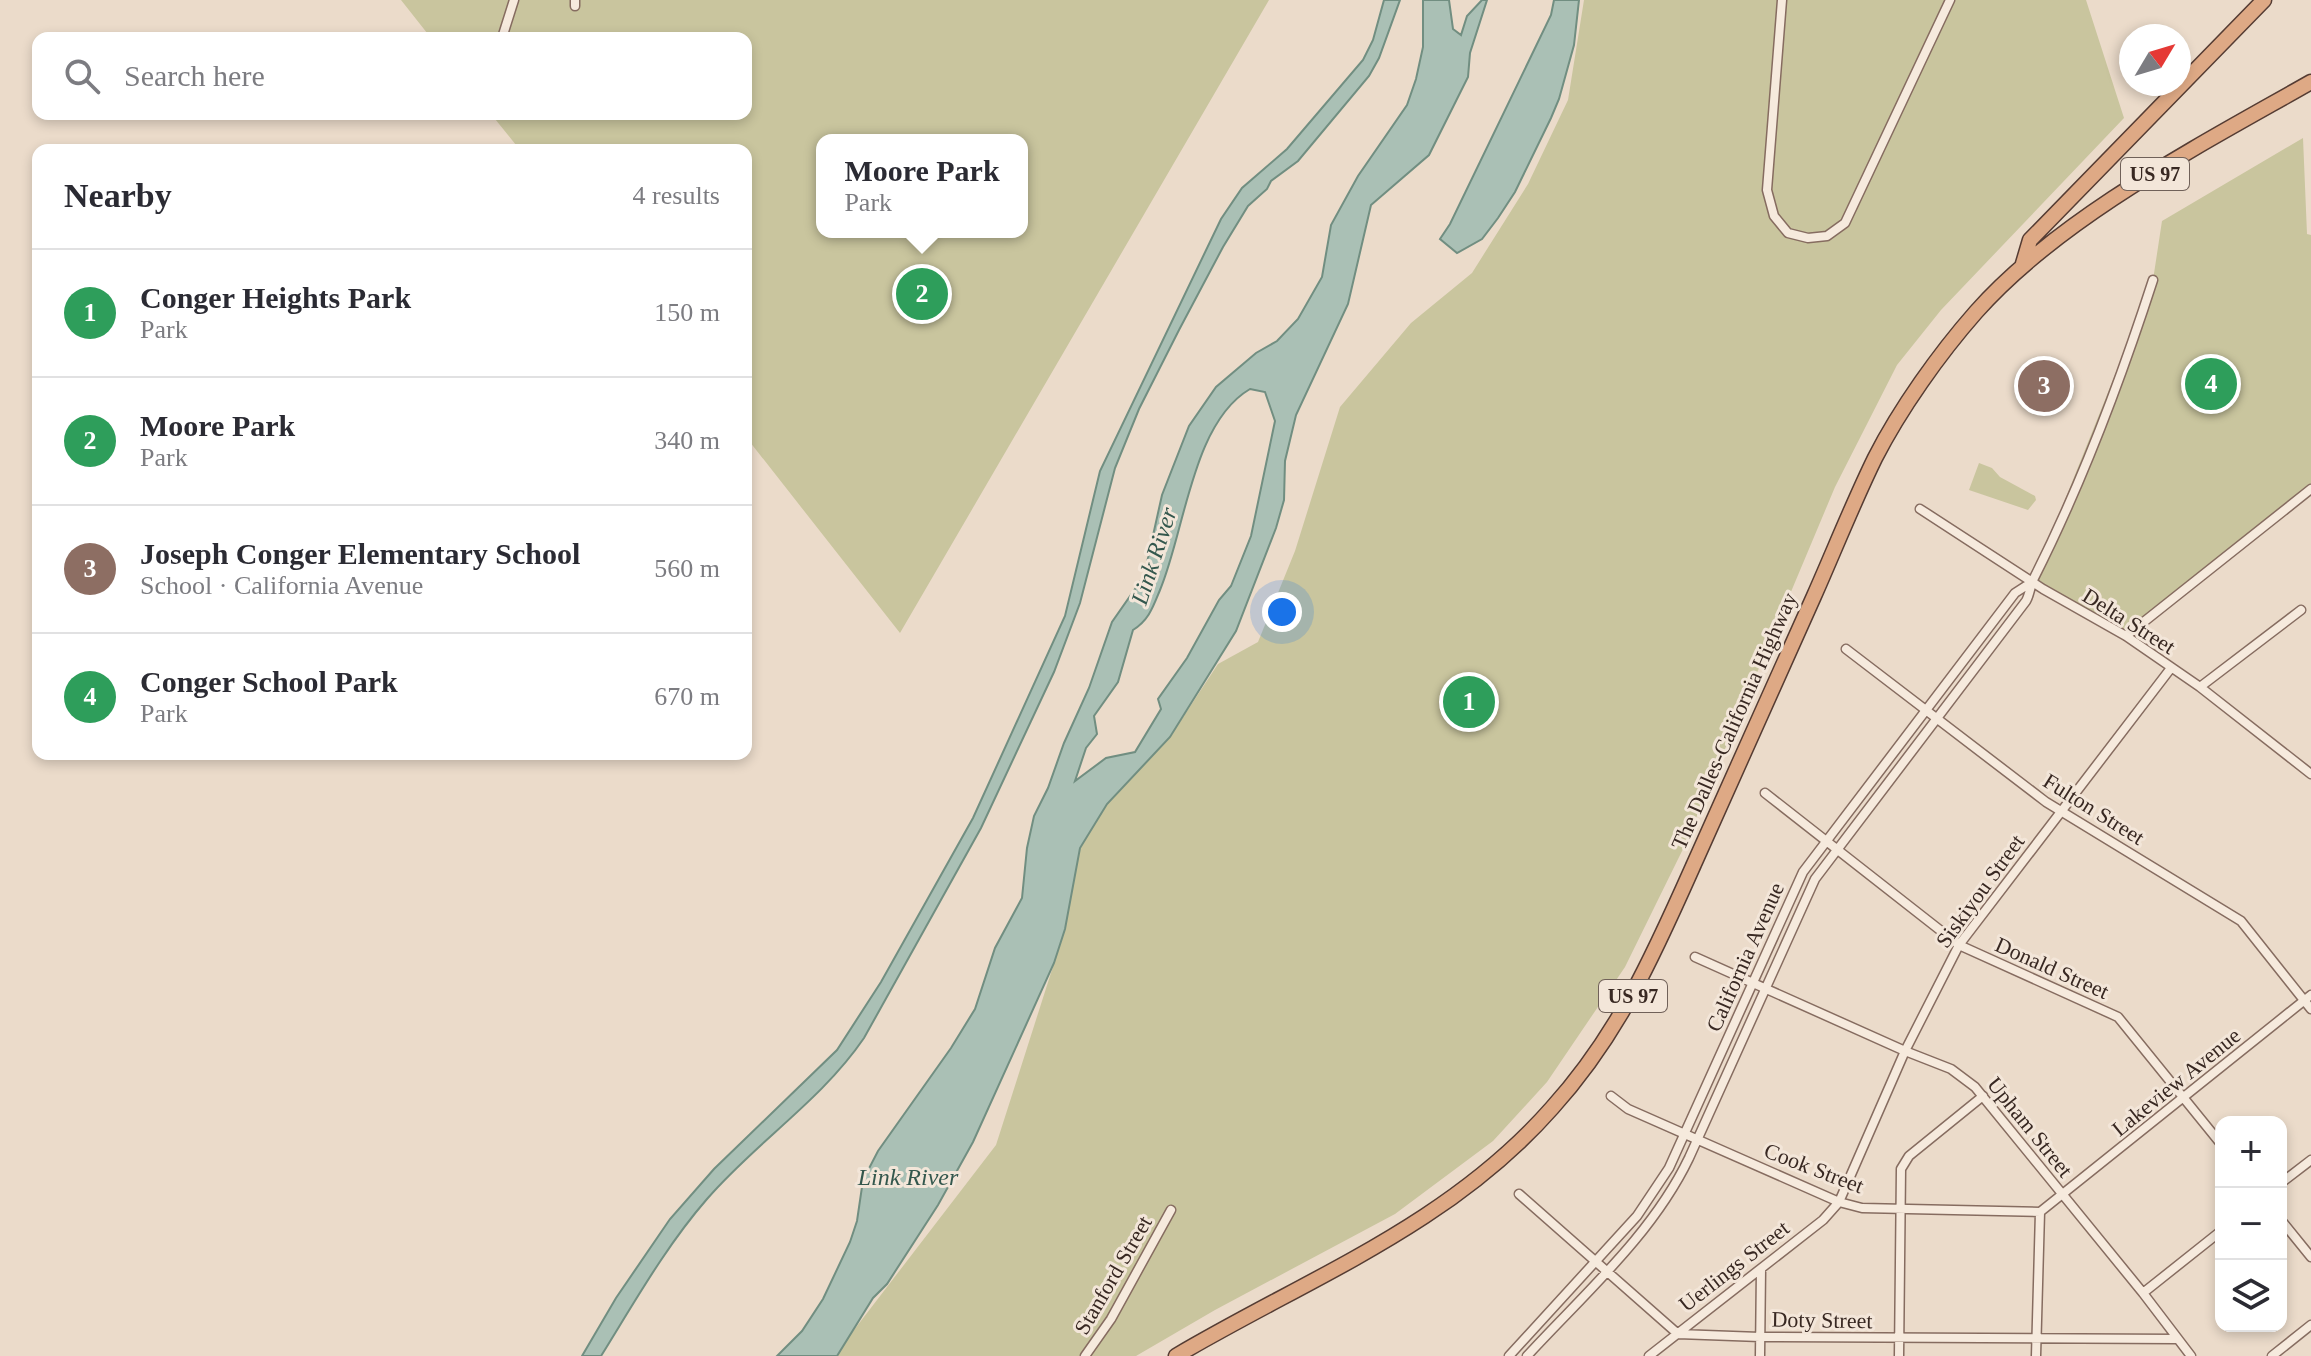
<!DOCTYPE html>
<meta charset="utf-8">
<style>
body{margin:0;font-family:Georgia,serif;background:#f2f2f3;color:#2b2b33}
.controls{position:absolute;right:24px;bottom:24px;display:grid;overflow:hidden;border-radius:16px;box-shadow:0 4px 12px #0003}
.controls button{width:72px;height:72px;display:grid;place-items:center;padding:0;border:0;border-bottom:2px solid #e1e1e2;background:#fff;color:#2b2b33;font:40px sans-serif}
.compass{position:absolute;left:2119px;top:24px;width:72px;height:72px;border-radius:50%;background:#fff;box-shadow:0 4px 12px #0003;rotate:52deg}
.you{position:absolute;left:1282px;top:612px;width:28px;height:28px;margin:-20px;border:6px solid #fff;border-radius:50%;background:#1a73e8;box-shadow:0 0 0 12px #1a73e833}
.badge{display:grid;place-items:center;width:52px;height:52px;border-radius:50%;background:#d93025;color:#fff;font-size:26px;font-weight:700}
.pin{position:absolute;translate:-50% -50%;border:4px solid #fff;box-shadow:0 2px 8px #0006}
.popup{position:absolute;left:816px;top:134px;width:212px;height:104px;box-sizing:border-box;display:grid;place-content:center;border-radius:16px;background:#fff;filter:drop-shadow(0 2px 6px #0005);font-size:26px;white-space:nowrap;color:#7c7c81}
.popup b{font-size:30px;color:#2b2b33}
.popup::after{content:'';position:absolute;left:50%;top:100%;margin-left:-16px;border:16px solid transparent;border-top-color:#fff}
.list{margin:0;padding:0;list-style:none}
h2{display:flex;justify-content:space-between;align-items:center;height:104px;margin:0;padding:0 32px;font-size:34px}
h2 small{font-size:26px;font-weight:400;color:#7c7c81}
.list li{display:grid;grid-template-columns:52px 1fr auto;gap:24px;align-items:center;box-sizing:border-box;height:128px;padding:0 32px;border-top:2px solid #e1e1e2}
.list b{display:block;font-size:30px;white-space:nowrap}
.list p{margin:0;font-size:26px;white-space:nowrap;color:#7c7c81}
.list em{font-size:26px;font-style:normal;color:#7c7c81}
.icon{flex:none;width:44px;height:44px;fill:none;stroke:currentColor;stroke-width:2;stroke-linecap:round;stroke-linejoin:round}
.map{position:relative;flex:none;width:2311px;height:1356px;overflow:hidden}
.search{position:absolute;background:#fff;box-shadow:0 4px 12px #0003;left:32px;top:32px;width:720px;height:88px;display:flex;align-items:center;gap:20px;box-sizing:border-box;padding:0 28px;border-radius:16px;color:#7c7c81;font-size:30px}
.panel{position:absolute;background:#fff;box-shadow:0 4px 12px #0003;left:32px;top:144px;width:720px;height:616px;border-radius:16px}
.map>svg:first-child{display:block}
.green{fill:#c9c59e;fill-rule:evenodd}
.water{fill:#aac0b5;stroke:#718e81;stroke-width:2;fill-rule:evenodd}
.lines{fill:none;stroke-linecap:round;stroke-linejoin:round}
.minor-casing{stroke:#866c60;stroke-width:11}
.trunk-casing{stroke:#553c33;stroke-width:17}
.minor{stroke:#f6eadd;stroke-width:8}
.trunk{stroke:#dea985;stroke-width:14}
.labels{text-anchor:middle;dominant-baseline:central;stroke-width:6;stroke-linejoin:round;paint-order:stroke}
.shield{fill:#f3e6d9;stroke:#706159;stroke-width:2}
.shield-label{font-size:20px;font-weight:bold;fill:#382822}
.street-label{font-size:22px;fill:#382822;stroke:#f3e6d9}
.water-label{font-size:24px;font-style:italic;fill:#33574d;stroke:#f3e6d9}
</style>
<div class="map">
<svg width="2311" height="1356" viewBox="0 0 2311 1356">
<rect width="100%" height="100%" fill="#ebdbca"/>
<path class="green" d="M401 0H1269L900 633 746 437V150H520L491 114H746V38H431ZM822 140H1022V232H822Z
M1584 0H2086L2124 118 1941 310 1897 365 1835 487 1683 849 1625 967 1547 1082 1493 1141 1395 1214 1215 1310 1136 1356H834L996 1145 1065 929 1080 848 1107 804 1170 737 1218 664 1258 642 1295 551 1340 407 1411 323 1472 273 1528 184 1568 100Z
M2303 138 2307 234 2311 235V489L2126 636 2032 582 2153 280 2162 221Z
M1979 463 1992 468 2000 477 2035 496 2036 500 2028 510 1969 490Z"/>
<path class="water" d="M1384 0H1400L1379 58 1369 76 1298 161 1271 181 1267 189 1248 206 1223 247 1179 330 1139 409 1115 468 1080 603 1054 672 981 828 864 1038C821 1101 756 1142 707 1199 666 1246 634 1303 601 1356H582L616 1298 670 1219 714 1169 837 1050 881 982 973 818 1065 616 1100 471 1221 219 1242 188 1287 149 1363 60 1373 40Z
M1423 0H1449L1453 29 1461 35 1467 16 1482 0H1487L1470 53 1468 77 1429 155 1371 205 1348 304 1296 415 1285 461 1284 500 1276 528 1236 631 1170 737 1107 804 1080 848 1065 929 1054 963 973 1142 938 1205 887 1284 873 1298 837 1356H777L802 1331 823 1299 850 1242 857 1221 863 1180 878 1151 951 1048 975 1009 995 948 1022 898 1027 848 1034 816 1048 788 1064 743 1089 688 1112 622 1144 576 1162 495 1189 426 1216 387 1256 353 1277 341 1298 319 1322 277 1331 225 1358 176 1407 105 1416 79 1423 47ZM1250 389 1265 392 1275 421 1251 536 1231 586 1219 600 1187 658 1158 699 1161 709 1135 752 1106 758 1075 781 1086 748 1097 734 1094 716 1118 682 1133 630C1149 620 1153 607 1160 590 1185 531 1192 423 1250 389Z
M1554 0H1579L1574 45 1559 99 1551 118 1515 192 1498 218 1482 239 1457 253 1440 239 1450 224 1551 15Z"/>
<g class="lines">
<defs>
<path id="minor" d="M575 0V6
M1782 0 1767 190 1774 216 1788 233 1808 238 1827 236 1845 223 1950 0
M502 38 514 0
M1920 509 2043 589 2126 636 2200 687 2311 774
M2126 636 2311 489
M1846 649 2046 802 2241 921 2311 1009
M2200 687 2301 610
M1765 793 1959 945 2118 1017 2221 1144
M1695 957 1905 1051 1951 1069 1975 1087 2143 1293 2191 1356
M1611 1096 1628 1109 1839 1202 1862 1208 2040 1212 2311 995
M2281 1183 2311 1160
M1519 1194 1678 1334 1760 1337 2177 1339
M2281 1220 2311 1257
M2143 1293 2221 1231
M1085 1356 1111 1319 1171 1210
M1509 1356 1637 1216 1669 1168 1803 872 2015 593 2032 582
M1527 1356C1584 1294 1652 1235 1689 1158L1815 879 2026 601C2030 594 2030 586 2034 578 2082 483 2120 382 2153 280
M1649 1356 1823 1220 1839 1202 1905 1051 1959 945 2171 668
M1760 1356 1761 1269
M1899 1356 1901 1169 1909 1156 1983 1096
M2036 1356 2040 1212
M2272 1356 2311 1325"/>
<path id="trunk" d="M2022 267 2030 240 2264 0
M1176 1356C1308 1278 1448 1226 1552 1108 1619 1034 1654 954 1694 864 1734 775 1774 686 1814 596 1834 551 1853 503 1875 458 1900 409 1939 354 1976 312 2059 218 2202 144 2311 82"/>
</defs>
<use href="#minor" class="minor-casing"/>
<use href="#trunk" class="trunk-casing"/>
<use href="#minor" class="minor"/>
<use href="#trunk" class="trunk"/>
</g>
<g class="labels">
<g class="shield">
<rect x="2121" y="158" width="68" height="32" rx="6"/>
<rect x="1599" y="980" width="68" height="32" rx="6"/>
</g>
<g class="shield-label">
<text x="2155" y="174">US 97</text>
<text x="1633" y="996">US 97</text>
</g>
<g class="street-label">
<text transform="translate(2129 621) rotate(32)">Delta Street</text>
<text transform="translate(1734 721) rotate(-66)">The Dalles-California Highway</text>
<text transform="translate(2094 809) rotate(32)">Fulton Street</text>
<text transform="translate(1980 891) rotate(-54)">Siskiyou Street</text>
<text transform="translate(1745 957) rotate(-66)">California Avenue</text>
<text transform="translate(2052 968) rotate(24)">Donald Street</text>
<text transform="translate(2176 1082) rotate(-39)">Lakeview Avenue</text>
<text transform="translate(2030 1127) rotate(51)">Upham Street</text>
<text transform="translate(1814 1168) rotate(21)">Cook Street</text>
<text transform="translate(1734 1266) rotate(-38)">Uerlings Street</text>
<text transform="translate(1113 1275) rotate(-60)">Stanford Street</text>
<text transform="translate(1822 1320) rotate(1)">Doty Street</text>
</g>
<g class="water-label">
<text transform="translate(1154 556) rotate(-72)">Link River</text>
<text x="908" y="1177">Link River</text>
</g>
</g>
</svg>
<div class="controls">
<button>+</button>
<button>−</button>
<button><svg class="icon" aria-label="layers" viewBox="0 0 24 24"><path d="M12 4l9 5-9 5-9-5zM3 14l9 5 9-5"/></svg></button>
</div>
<svg class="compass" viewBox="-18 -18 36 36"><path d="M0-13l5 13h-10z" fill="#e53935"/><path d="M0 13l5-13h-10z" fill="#7c7c81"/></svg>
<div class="you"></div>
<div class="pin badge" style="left:1469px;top:702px;background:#2e9e5b">1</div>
<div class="pin badge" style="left:922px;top:294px;background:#2e9e5b">2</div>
<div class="popup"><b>Moore Park</b>Park</div>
<div class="pin badge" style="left:2044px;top:386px;background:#8d6e63">3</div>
<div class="pin badge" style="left:2211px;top:384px;background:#2e9e5b">4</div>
<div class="search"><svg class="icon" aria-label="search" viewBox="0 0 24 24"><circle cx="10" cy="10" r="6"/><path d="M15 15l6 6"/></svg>Search here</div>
<section class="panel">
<h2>Nearby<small>4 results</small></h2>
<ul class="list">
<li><span class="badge" style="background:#2e9e5b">1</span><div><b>Conger Heights Park</b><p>Park</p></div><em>150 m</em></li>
<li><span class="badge" style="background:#2e9e5b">2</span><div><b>Moore Park</b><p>Park</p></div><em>340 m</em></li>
<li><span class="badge" style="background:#8d6e63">3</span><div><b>Joseph Conger Elementary School</b><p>School · California Avenue</p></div><em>560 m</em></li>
<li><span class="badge" style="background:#2e9e5b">4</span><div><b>Conger School Park</b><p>Park</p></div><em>670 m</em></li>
</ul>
</section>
</div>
